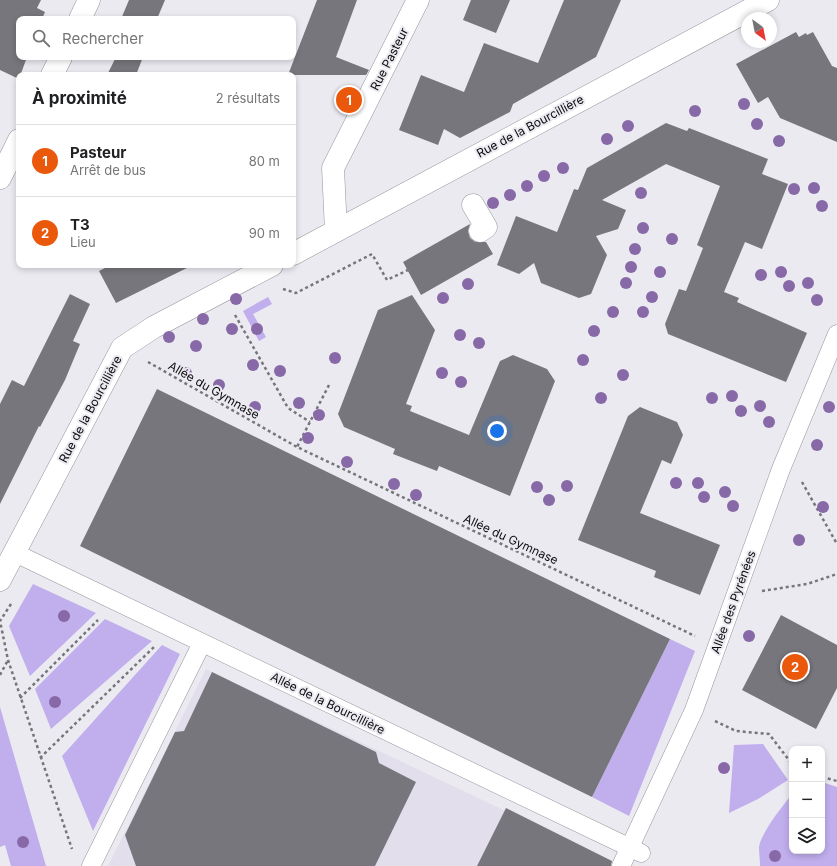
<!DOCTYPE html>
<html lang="fr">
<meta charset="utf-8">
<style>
body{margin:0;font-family:Inter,sans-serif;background:#f2f2f2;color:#202124}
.controls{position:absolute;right:12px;bottom:12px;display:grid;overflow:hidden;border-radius:8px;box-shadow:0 2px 6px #0003}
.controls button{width:36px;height:36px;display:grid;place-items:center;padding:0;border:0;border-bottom:1px solid #e0e0e0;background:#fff;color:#202124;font:20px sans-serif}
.compass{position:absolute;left:741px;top:12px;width:36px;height:36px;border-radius:50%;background:#fff;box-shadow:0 2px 6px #0003;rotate:148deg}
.you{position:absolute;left:497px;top:431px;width:14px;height:14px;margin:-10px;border:3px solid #fff;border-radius:50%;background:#1a73e8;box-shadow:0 0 0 6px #1a73e833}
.badge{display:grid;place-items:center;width:26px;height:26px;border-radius:50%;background:#ea580c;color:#fff;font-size:13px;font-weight:700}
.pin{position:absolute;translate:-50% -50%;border:2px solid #fff;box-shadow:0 1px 4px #0006}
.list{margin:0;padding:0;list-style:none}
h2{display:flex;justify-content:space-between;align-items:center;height:52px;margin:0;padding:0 16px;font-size:17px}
h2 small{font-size:13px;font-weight:400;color:#757577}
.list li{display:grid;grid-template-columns:26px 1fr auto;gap:12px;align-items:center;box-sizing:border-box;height:72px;padding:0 16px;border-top:1px solid #e0e0e0}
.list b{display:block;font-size:15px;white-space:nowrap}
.list p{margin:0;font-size:13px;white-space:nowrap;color:#757577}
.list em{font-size:13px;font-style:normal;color:#757577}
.icon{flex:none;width:22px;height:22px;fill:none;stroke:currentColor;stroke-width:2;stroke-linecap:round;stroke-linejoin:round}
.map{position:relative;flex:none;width:837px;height:866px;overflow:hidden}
.search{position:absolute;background:#fff;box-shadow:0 2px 6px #0003;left:16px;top:16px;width:280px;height:44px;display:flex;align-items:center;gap:10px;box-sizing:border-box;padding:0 14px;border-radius:8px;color:#757577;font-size:15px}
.panel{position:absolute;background:#fff;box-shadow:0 2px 6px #0003;left:16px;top:72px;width:280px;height:196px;border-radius:8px}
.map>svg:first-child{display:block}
.built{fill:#e2deec}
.green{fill:#c0aeed}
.building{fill:#77767c}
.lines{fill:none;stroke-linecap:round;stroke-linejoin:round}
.pedestrian-casing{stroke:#96959b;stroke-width:19}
.minor-casing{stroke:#96959b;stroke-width:23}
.path{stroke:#76757a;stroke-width:2.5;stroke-dasharray:3 3;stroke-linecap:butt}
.pedestrian{stroke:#fff;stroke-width:18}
.minor{stroke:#fff;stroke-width:22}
.tree{fill:#8869a7}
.labels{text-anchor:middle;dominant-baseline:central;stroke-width:4;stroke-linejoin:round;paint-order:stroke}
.street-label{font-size:12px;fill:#0c0c0e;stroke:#eceaf1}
</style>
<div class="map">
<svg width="837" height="866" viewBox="0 0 837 866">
<rect width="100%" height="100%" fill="#eceaf1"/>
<path class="built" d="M206 669 590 851 583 866H108Z"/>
<path class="green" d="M268 297 272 304 253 314 266 337 259 341 243 311Z
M33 584 96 613 30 676 9 626Z
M105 619 152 641 51 729 35 689Z
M670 639 695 651 629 816 592 797Z
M162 645 180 654 93 831 62 756Z
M0 707 46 866H11L5 845 0 847Z
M763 744 788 780 758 799 729 813 734 745Z
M822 782 837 787V866H760C760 860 759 853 759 847 762 831 782 807 792 794V851H822Z"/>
<path class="building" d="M0 0H41L37 8 45 12 42 19H19V57H27L19 79 0 70Z
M129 0H165L157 19H121Z
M317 0H357L336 57 369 70 366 75H288Z
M471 0H510L496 33 463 20Z
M564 0H621L596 57 513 104 510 112 506 114 460 138 444 129 438 145 399 130 421 75 464 92 484 43 538 63Z
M796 32 799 37 806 33 807 35 813 32 832 66 837 68V142L780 118 768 97 758 103 736 64Z
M116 57H143L136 75H107Z
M666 123 687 131 689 128 768 159 762 174 788 184 762 249 745 242 724 292 739 298 737 302 807 333 786 382 668 334 665 324 679 289 686 291 703 248 697 245 720 186 666 164 602 200 626 210 618 229 596 236 607 255 591 294 579 298 541 283 534 263 519 274 497 265 516 216 557 232 574 189 578 190 587 168Z
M470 224 468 231 470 238 475 242H486L493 254 421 295 403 262Z
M111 265H193L116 303 99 271Z
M70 294 90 304 73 341 80 344 65 380 40 427 39 426 0 504V404L12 380 24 386Z
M412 295 435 330 406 404 412 406 410 411 469 435 500 361 513 355 547 369 555 381 510 496 439 466 437 471 393 454 395 449 344 427 338 414 378 310Z
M157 389 670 639 592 797 80 546Z
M640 407 677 422 683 435 671 464 662 460 640 513 720 545 700 595 654 577 656 571 578 540 628 416Z
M781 615 837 645V688L816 729 742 690Z
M212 672 376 752 379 763 416 782 375 866H136L125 835 175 732 184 731Z
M506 808 612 861 611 866H477Z"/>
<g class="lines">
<defs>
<path id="pedestrian" d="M15 553 641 853
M91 866 202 643
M621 866 694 710 781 469 837 334"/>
<path id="minor" d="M80 19 89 0
M52 75 61 57
M0 178 19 140
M473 205 486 227 480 231
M336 231 333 168 418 0
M293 254 768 0
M0 580 122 348 154 327 272 265"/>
</defs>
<use href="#pedestrian" class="pedestrian-casing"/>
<use href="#minor" class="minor-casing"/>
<path class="path" d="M283 289 296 293 372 254 387 280 408 270
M235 315 288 408 310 422
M148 362 297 447
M329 385 297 447 695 636
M802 482 837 544
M762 591 807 584 837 574
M11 604 0 621 8 660 72 849
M0 675 8 660
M20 698 98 620
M715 721 736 731 769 734 792 764
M40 758 155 646
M822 777 837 781"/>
<use href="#pedestrian" class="pedestrian"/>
<use href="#minor" class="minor"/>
</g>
<g class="tree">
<circle cx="744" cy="104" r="6"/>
<circle cx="695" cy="111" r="6"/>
<circle cx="757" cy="124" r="6"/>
<circle cx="628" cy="126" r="6"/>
<circle cx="607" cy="139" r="6"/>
<circle cx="779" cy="141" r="6"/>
<circle cx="563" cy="168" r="6"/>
<circle cx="544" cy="176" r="6"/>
<circle cx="527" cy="186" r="6"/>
<circle cx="814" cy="188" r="6"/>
<circle cx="794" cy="189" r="6"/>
<circle cx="641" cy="193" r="6"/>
<circle cx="510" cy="195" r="6"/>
<circle cx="493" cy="203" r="6"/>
<circle cx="822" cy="206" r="6"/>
<circle cx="643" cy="228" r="6"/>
<circle cx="672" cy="239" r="6"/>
<circle cx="635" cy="249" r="6"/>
<circle cx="631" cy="267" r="6"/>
<circle cx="660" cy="272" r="6"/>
<circle cx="781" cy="272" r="6"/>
<circle cx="761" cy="275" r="6"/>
<circle cx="626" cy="283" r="6"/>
<circle cx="808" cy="283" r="6"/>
<circle cx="468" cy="284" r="6"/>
<circle cx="789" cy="286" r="6"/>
<circle cx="652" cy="297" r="6"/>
<circle cx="443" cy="298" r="6"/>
<circle cx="236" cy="299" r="6"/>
<circle cx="817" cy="300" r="6"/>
<circle cx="613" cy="312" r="6"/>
<circle cx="643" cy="312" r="6"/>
<circle cx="203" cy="319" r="6"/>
<circle cx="232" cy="329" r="6"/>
<circle cx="257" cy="329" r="6"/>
<circle cx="594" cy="331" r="6"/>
<circle cx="460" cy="335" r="6"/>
<circle cx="169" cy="337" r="6"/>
<circle cx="479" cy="343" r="6"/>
<circle cx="196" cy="346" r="6"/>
<circle cx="335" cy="358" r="6"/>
<circle cx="583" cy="360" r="6"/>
<circle cx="253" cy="365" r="6"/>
<circle cx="280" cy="371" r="6"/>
<circle cx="186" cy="373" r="6"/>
<circle cx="442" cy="373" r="6"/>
<circle cx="623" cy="375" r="6"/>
<circle cx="461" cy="382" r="6"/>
<circle cx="219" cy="385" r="6"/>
<circle cx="732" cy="396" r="6"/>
<circle cx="601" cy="398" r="6"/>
<circle cx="712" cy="398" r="6"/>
<circle cx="299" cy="403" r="6"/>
<circle cx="760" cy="406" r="6"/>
<circle cx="255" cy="407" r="6"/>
<circle cx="829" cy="407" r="6"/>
<circle cx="741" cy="411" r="6"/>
<circle cx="319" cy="415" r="6"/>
<circle cx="769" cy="422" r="6"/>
<circle cx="308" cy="438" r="6"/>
<circle cx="817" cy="445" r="6"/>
<circle cx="347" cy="462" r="6"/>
<circle cx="676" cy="483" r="6"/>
<circle cx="698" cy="483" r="6"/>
<circle cx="394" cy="484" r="6"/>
<circle cx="567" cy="486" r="6"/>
<circle cx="537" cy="487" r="6"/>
<circle cx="725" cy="492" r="6"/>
<circle cx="416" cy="495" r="6"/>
<circle cx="704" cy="497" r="6"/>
<circle cx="549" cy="500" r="6"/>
<circle cx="733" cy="506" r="6"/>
<circle cx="823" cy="507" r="6"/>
<circle cx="799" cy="540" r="6"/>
<circle cx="64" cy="616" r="6"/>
<circle cx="749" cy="636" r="6"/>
<circle cx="55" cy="702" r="6"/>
<circle cx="724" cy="768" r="6"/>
<circle cx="23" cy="842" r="6"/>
<circle cx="775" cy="856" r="6"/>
</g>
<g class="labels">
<g class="street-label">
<text transform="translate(389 59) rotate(-63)">Rue Pasteur</text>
<text transform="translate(530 126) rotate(-28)">Rue de la Bourcillière</text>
<text transform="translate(214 390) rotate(30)">Allée du Gymnase</text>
<text transform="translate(90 409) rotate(-62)">Rue de la Bourcillière</text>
<text transform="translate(511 539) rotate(25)">Allée du Gymnase</text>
<text transform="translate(733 602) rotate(-70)">Allée des Pyrénées</text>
<text transform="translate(328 703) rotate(26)">Allée de la Bourcillière</text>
</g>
</g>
</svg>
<div class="controls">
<button>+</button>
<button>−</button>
<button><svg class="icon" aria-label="layers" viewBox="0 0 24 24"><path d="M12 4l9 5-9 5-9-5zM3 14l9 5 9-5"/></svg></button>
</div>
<svg class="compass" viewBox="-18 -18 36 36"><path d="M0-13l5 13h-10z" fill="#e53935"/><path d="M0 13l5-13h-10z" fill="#757577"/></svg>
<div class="you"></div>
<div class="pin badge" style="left:349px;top:100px">1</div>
<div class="pin badge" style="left:795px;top:667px">2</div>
<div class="search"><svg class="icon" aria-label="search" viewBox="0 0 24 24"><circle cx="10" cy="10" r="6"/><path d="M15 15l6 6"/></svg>Rechercher</div>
<section class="panel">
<h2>À proximité<small>2 résultats</small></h2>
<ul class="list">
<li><span class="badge">1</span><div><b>Pasteur</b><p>Arrêt de bus</p></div><em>80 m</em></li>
<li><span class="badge">2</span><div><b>T3</b><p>Lieu</p></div><em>90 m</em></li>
</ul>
</section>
</div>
